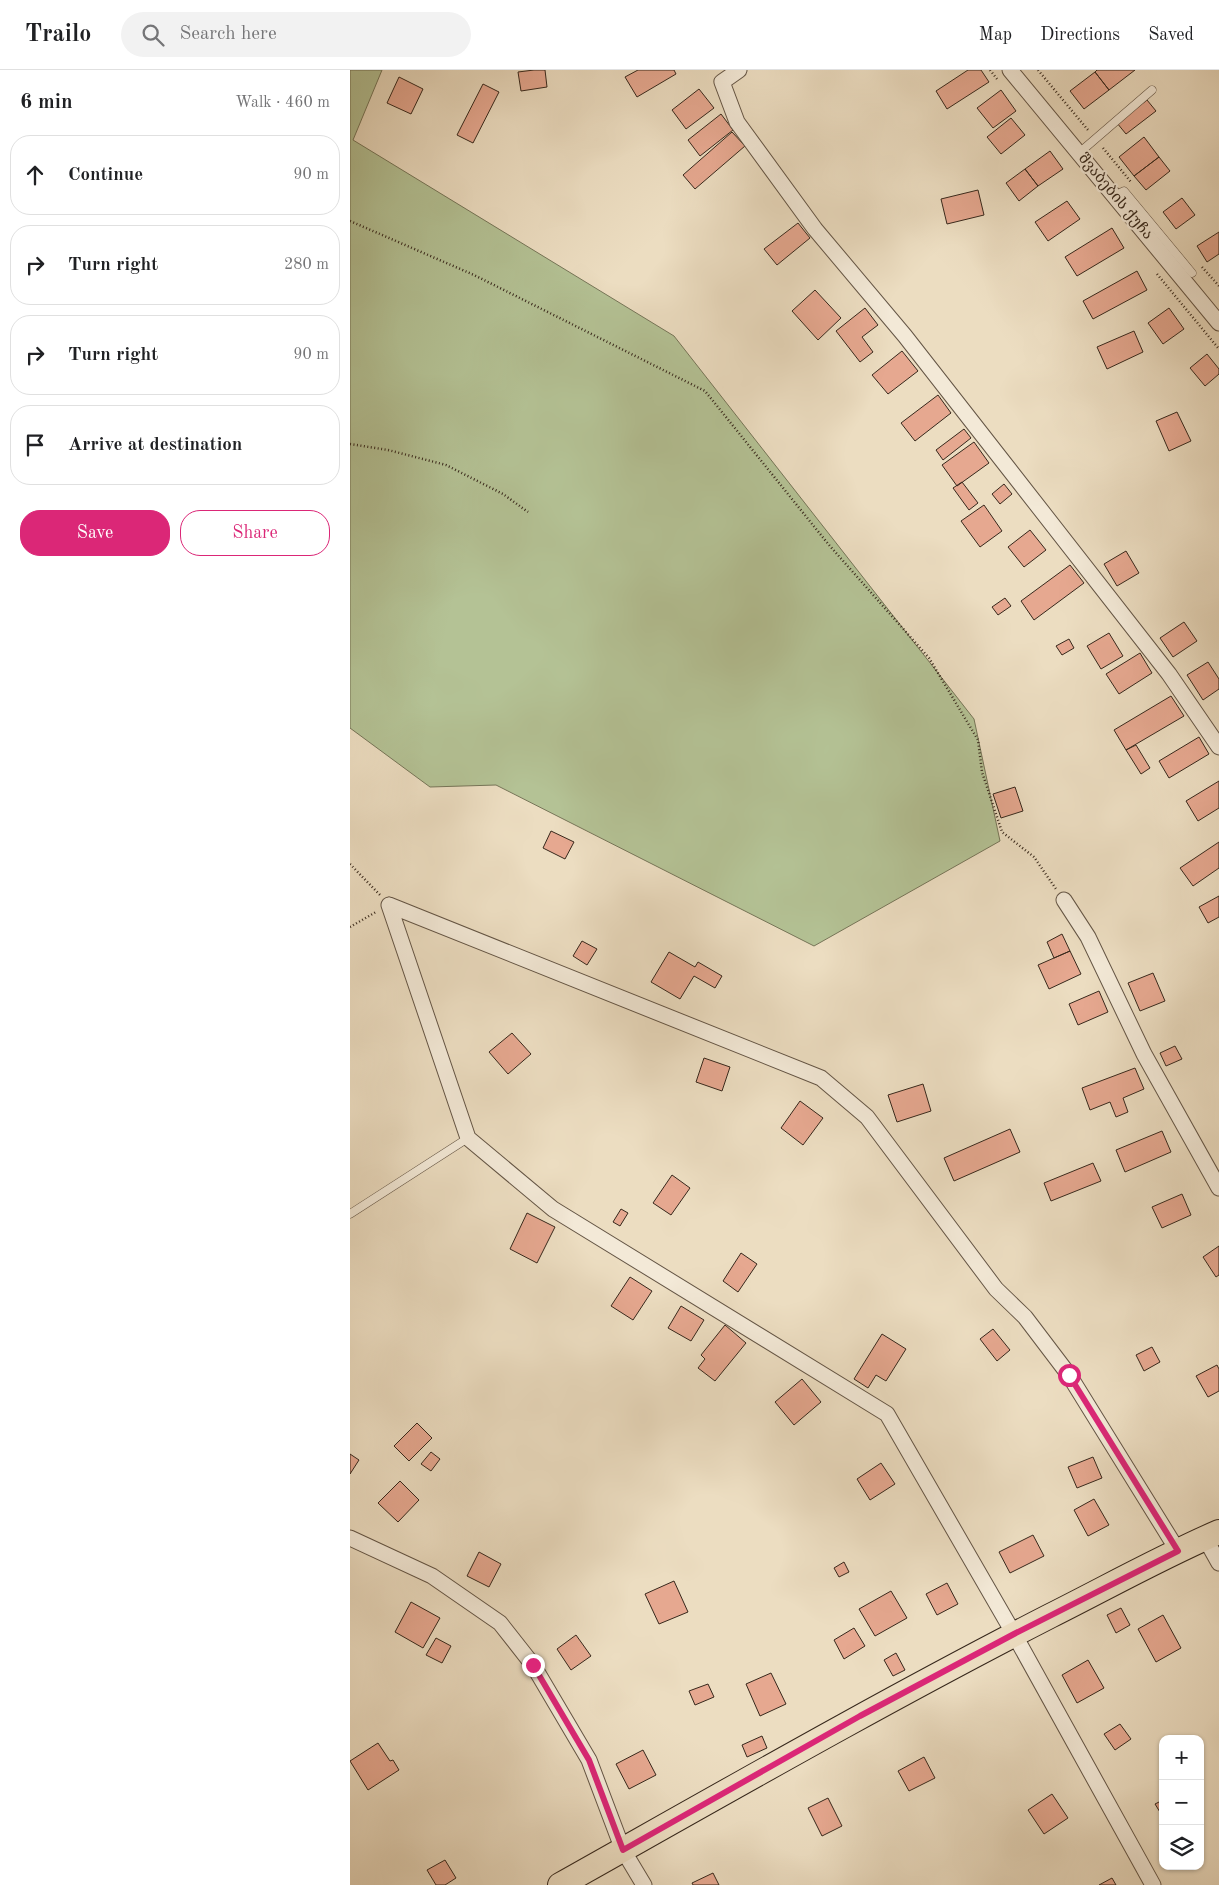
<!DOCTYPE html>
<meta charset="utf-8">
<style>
body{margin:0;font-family:"Old Standard TT","Noto Serif Georgian",serif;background:#f2f2f2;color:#202124}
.controls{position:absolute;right:15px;bottom:15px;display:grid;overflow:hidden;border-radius:10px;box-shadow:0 1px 4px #0004}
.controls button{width:45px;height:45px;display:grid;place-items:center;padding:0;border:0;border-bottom:1px solid #e0e0e0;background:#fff;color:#202124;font:25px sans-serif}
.stop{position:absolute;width:15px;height:15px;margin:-11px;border:4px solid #db2777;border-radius:50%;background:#fff}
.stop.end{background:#db2777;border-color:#fff;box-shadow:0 1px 5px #0008}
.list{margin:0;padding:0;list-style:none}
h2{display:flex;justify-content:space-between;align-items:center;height:65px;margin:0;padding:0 20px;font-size:21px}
h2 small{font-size:16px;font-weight:400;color:#757577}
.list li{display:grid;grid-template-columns:32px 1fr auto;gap:15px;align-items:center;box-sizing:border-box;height:80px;margin:0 10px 10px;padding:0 10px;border:1px solid #e0e0e0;border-radius:20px}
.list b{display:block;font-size:19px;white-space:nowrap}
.list em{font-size:16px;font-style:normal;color:#757577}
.actions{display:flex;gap:10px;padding:15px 20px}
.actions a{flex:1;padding:11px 0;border:1px solid #db2777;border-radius:20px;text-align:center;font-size:18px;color:#db2777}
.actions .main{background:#db2777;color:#fff}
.icon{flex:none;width:28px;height:28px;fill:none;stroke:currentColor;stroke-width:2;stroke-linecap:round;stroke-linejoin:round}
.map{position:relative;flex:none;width:869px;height:1815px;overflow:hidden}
header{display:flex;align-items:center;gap:30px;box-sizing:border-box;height:70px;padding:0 25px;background:#fff;border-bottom:1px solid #e0e0e0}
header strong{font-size:24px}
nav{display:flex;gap:28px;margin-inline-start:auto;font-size:18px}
.search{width:350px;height:45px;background:#f2f2f2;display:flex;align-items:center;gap:12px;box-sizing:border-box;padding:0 18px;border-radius:28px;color:#757577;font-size:19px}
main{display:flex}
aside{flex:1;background:#fff}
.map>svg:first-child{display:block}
.green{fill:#b4c295;stroke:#767558}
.building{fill:#e6a890;stroke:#37281c}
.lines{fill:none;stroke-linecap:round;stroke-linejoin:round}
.lane-casing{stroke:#645545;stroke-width:9}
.street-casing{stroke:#645545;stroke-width:17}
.primary-casing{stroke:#37281c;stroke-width:26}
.path{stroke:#37281c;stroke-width:2.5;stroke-dasharray:1 2.5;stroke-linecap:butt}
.lane{stroke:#f3e9d7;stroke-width:8}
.street{stroke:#f3e9d7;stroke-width:15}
.primary{stroke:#ecddc1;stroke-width:24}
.route{stroke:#db2777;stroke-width:6}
.labels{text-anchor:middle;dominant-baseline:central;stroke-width:4.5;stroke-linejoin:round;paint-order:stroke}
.street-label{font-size:15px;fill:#37281c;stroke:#f3e9d7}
</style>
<header>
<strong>Trailo</strong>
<div class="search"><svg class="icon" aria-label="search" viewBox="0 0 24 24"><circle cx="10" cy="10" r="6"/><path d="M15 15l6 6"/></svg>Search here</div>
<nav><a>Map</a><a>Directions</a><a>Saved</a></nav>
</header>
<main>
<aside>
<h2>6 min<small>Walk · 460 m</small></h2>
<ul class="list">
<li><svg class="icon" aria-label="ahead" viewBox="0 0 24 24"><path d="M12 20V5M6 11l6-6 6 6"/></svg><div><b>Continue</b></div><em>90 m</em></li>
<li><svg class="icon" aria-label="right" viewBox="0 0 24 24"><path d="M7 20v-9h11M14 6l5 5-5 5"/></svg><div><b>Turn right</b></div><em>280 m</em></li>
<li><svg class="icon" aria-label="right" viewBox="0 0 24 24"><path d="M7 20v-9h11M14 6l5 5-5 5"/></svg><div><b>Turn right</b></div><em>90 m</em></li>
<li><svg class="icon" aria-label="arrive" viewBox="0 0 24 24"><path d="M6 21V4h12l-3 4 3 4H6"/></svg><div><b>Arrive at destination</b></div></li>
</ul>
<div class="actions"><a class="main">Save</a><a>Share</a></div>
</aside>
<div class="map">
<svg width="869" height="1815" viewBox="0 0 869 1815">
<rect width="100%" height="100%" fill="#ecddc1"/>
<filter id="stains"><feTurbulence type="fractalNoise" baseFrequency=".004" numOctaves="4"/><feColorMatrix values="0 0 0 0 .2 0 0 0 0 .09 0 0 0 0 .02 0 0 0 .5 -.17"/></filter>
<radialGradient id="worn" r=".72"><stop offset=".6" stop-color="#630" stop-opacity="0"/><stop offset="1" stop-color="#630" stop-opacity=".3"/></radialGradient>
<path class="green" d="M0 0H32L3 70 324 266 624 649 650 771 464 876 146 715 80 717 0 658Z"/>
<path class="building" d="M184 0H195L197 17 171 21 168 2Z
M288 0H324L326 4 287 27 275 7Z
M618 0H631L639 12 597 39 586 21Z
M747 0H785L759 20 745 2Z
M745 2 759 20 734 39 720 21Z
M49 7 73 19 61 44 37 33Z
M133 14 149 22 123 73 107 65Z
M349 19 364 38 336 59 322 40Z
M651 20 666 41 643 58 627 38Z
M797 30 806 41 776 64 767 53Z
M371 44 383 60 350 86 338 70Z
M661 48 675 65 651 84 637 67Z
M382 62 395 76 345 119 333 105Z
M794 67 809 87 784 106 769 87Z
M700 81 713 99 688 116 675 99Z
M809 87 820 101 796 120 784 106Z
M675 99 688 116 669 131 656 113Z
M628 120 634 145 597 154 591 129Z
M832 128 845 145 826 159 813 142Z
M717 131 730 149 698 171 685 152Z
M448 153 460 168 427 195 414 179Z
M762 158 774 178 727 206 715 187Z
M869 162V184L857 192 847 176Z
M787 201 797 220 743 249 733 231Z
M465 220 491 248 468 270 442 241Z
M515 238 528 255 512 267 523 282 510 292 486 261Z
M819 238 834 259 813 274 798 253Z
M784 261 793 282 757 299 747 277Z
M552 281 568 301 538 324 522 305Z
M857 284 869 299V304L855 316 840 298Z
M588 325 601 343 565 371 551 353Z
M827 342 841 371 819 381 806 351Z
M614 359 621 368 593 390 586 380Z
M624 372 639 393 607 416 592 395Z
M612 412 628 433 619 440 603 418Z
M654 414 662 424 650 434 642 424Z
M634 435 652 461 630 477 611 451Z
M680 460 696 480 674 497 658 477Z
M776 481 789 503 767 516 754 494Z
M720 495 734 513 684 550 671 531Z
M655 528 661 536 648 545 642 537Z
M834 552 847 571 823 587 810 568Z
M759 563 773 586 751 599 737 576Z
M719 569 724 578 712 585 706 576Z
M790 583 802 603 769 624 756 604Z
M858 592 869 609V619L853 630 837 605Z
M821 626 834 646 776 680 764 660Z
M849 667 859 684 819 708 809 691Z
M786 675 800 698 791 704 776 680Z
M869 711V738L848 751 836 731Z
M665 717 673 741 651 748 643 724Z
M201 761 224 772 215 789 193 778Z
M869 772V798L843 816 830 798Z
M869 826V847L858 853 849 837Z
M712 864 720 881 704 888 697 872Z
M232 871 247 879 237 895 223 886Z
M720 881 731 904 699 919 688 895Z
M319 882 345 897 348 892 372 906 365 918 344 906 330 929 301 912Z
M803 903 815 931 790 941 778 913Z
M749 921 758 942 728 955 719 934Z
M162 963 181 984 158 1004 139 982Z
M825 976 832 989 816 996 810 983Z
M354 988 380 997 372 1021 346 1012Z
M785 998 794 1019 773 1028 778 1042 766 1047 760 1032 740 1040 732 1018Z
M573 1014 581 1041 547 1052 538 1025Z
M450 1031 473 1048 453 1075 431 1058Z
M660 1059 670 1082 604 1111 594 1088Z
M812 1061 821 1082 775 1102 766 1080Z
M743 1093 751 1111 701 1131 694 1113Z
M322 1105 340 1118 321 1145 303 1133Z
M832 1124 841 1145 812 1158 802 1137Z
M271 1139 278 1143 270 1156 263 1152Z
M177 1143 205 1157 187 1193 160 1179Z
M869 1176V1205L866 1207 853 1187Z
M391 1183 407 1194 388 1222 373 1211Z
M280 1207 302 1221 283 1250 261 1236Z
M331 1236 354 1250 341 1271 318 1258Z
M375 1255 396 1273 365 1311 348 1298 355 1289 351 1285Z
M643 1259 660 1280 647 1291 630 1269Z
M532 1264 556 1279 536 1311 526 1305 518 1318 504 1309Z
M802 1277 810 1292 794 1301 786 1285Z
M867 1295 869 1299V1321L858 1327 846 1306Z
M452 1309 471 1332 444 1355 425 1332Z
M67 1353 82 1368 59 1391 44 1376Z
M81 1382 90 1389 81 1401 71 1394Z
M0 1384 9 1390 0 1404Z
M743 1387 752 1408 727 1418 718 1397Z
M531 1393 545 1414 520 1430 507 1409Z
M50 1411 69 1430 48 1452 28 1433Z
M744 1429 759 1455 738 1466 724 1440Z
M683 1465 694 1486 660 1503 649 1482Z
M129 1482 151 1494 139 1517 117 1506Z
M494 1492 499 1502 489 1507 484 1498Z
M324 1511 338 1542 309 1554 295 1524Z
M597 1513 608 1534 587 1545 576 1524Z
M541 1521 557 1548 525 1566 509 1539Z
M61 1532 90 1548 73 1578 45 1562Z
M771 1538 780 1555 766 1563 757 1545Z
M813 1545 831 1578 806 1592 788 1559Z
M504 1558 515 1576 494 1589 484 1570Z
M226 1565 241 1586 221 1600 207 1579Z
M86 1568 101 1576 92 1593 76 1585Z
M546 1583 555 1600 543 1606 534 1590Z
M738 1590 754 1618 727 1633 712 1605Z
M421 1603 436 1634 410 1646 396 1614Z
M358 1614 364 1627 345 1635 339 1621Z
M770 1654 781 1669 765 1680 754 1664Z
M412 1666 417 1678 397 1687 392 1675Z
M28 1673 40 1691 43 1690 49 1700 18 1720 0 1691Z
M293 1680 306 1705 279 1719 266 1694Z
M574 1687 585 1708 559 1721 548 1701Z
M702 1724 718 1748 694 1764 678 1740Z
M478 1728 492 1756 472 1766 458 1738Z
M813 1730V1747L805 1734Z
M95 1790 106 1808 95 1815H86L77 1800Z
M363 1803 369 1815H343L342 1813Z
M762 1808 766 1815H749Z"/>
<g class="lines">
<defs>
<path id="lane" d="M729 83 802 20
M764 126 774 121 842 203
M0 1144 118 1068"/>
<path id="street" d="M389 0 372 12 387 52 465 159 555 266 819 604 869 677
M660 0 869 253
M714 830 738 867 794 984 869 1118
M39 835 118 1068 203 1139 537 1344 664 1564 803 1815
M39 835 471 1008 517 1047 646 1219 675 1247 719 1305 828 1481
M0 1468 82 1506 150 1553 183 1595 239 1690 273 1780 294 1815
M855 1468 869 1493"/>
<path id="primary" d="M210 1815C372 1724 534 1631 700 1546 756 1518 811 1487 869 1462"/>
</defs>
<use href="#lane" class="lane-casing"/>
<use href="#street" class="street-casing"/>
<use href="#primary" class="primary-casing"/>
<path class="path" d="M640 0 647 9
M688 0 738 60
M753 78 781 112
M0 151 124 205 355 321 479 475 579 588 628 670 632 702 652 762 684 787 706 819
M852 197 869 216
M807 204 869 279
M0 374 38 380 96 395 153 424 178 442
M0 794 30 825
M0 857 26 842"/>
<use href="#lane" class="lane"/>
<use href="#street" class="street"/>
<use href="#primary" class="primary"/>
</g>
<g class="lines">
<path class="route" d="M183 1595 239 1690 273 1780 510 1646 664 1564 828 1481 719 1305"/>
</g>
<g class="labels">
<g class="street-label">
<text transform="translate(765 127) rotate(50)">შვაბების ქუჩა</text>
</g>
</g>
<rect width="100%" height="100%" filter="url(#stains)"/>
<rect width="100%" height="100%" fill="url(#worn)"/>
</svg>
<div class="controls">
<button>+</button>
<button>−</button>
<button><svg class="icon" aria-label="layers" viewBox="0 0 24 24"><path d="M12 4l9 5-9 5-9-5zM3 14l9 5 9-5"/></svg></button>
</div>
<div class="stop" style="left:719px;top:1305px"></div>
<div class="stop end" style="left:183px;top:1595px"></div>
</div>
</main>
